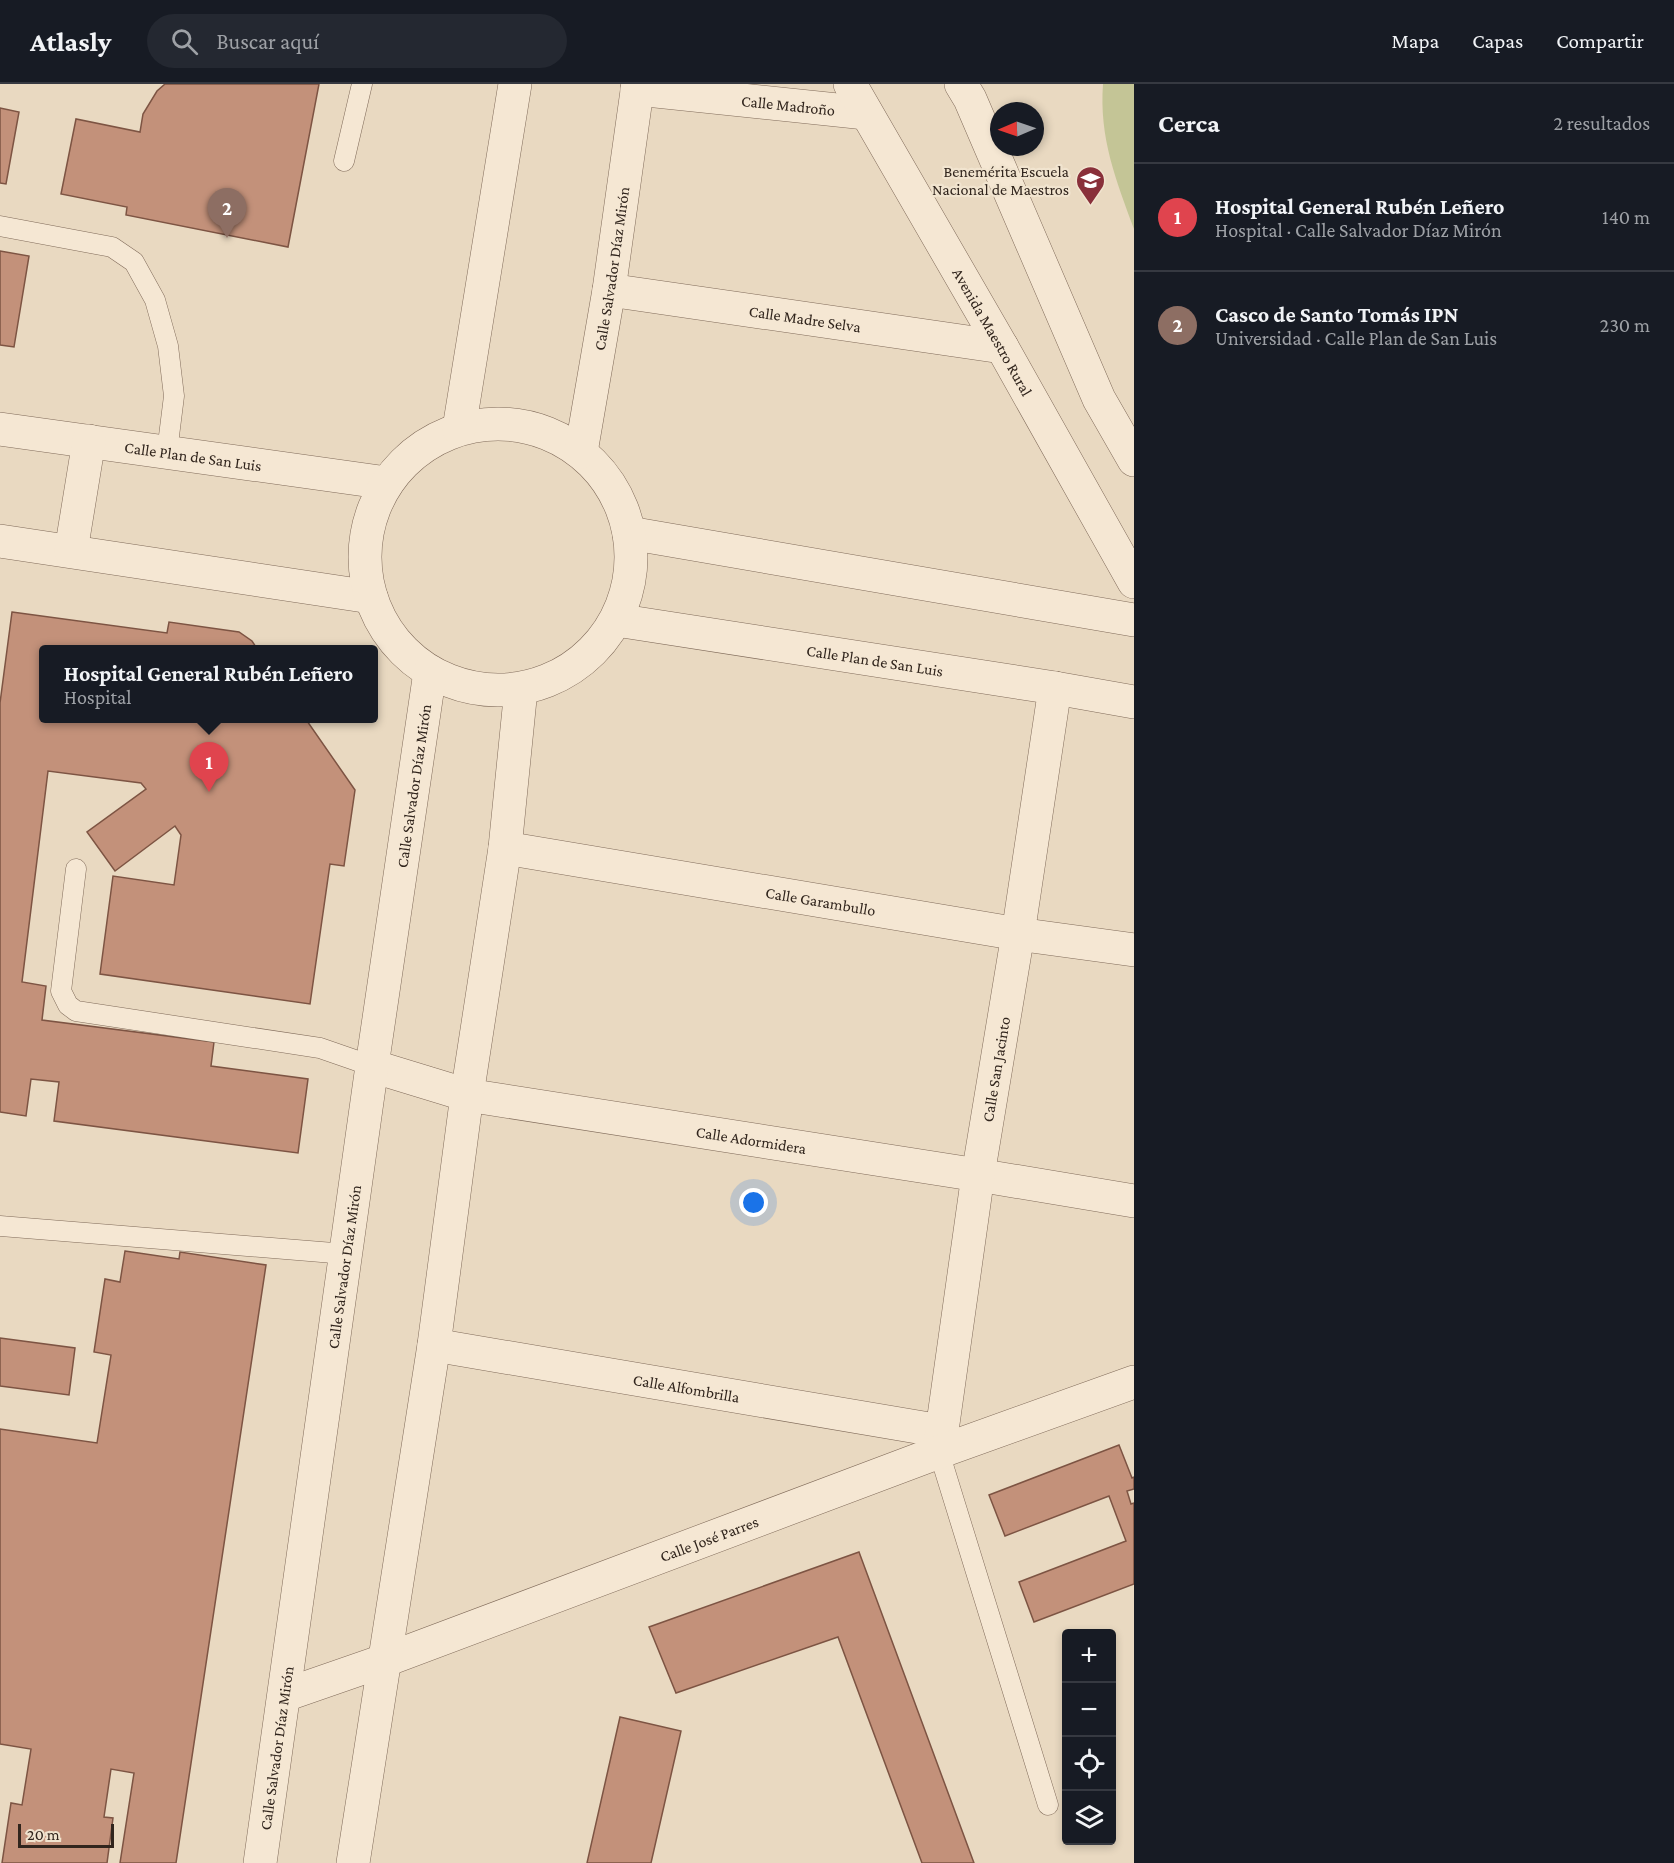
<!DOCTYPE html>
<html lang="es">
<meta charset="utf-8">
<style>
body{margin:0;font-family:"Crimson Pro",serif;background:#242831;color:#f1f3f6}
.controls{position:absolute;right:18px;bottom:18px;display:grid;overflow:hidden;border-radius:6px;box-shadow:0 3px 9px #0003}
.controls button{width:54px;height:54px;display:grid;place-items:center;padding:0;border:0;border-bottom:2px solid #363941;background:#171b24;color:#f1f3f6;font:30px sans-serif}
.compass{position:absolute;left:990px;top:18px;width:54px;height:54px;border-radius:50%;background:#171b24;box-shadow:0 3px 9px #0003;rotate:268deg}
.scale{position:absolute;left:18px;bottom:15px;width:96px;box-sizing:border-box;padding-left:6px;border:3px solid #31251d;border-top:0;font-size:16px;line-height:21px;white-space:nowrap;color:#31251d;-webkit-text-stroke:4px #f1e4cf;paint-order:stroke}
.you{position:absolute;left:754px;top:1119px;width:21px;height:21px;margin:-15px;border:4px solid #fff;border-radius:50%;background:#1a73e8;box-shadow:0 0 0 9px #1a73e833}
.badge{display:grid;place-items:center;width:39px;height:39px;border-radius:50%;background:#b45309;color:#fff;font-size:20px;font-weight:700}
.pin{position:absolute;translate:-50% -50px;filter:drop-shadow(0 2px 3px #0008)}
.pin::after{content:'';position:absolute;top:32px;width:21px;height:18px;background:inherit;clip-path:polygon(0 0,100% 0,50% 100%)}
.popup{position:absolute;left:39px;top:561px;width:339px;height:78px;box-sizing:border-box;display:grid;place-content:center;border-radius:6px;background:#171b24;filter:drop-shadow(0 2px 4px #0005);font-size:20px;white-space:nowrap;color:#9ea1a6}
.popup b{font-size:22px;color:#f1f3f6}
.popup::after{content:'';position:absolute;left:50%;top:100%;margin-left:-12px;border:12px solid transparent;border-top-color:#171b24}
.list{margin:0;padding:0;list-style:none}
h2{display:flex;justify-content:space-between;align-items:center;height:78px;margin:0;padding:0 24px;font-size:26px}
h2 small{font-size:20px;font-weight:400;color:#9ea1a6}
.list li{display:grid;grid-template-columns:39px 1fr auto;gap:18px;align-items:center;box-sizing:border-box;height:108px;padding:0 24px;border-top:2px solid #363941}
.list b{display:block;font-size:22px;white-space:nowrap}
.list p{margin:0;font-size:20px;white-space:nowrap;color:#9ea1a6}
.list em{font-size:20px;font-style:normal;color:#9ea1a6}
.icon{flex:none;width:33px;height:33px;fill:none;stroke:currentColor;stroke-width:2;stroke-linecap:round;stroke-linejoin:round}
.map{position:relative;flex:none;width:1134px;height:1779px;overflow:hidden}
header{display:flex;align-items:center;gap:36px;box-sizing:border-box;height:84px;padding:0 30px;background:#171b24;border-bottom:2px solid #363941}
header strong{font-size:28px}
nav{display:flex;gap:33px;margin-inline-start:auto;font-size:21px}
.search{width:420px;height:54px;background:#242831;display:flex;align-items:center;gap:15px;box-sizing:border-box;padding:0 21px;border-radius:33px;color:#9ea1a6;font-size:22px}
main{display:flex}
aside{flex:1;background:#171b24}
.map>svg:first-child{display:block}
.green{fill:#c4c596}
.building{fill:#c3917a;stroke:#7d5443;stroke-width:1.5}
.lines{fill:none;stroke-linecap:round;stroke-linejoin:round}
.service-casing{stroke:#806b5a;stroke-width:21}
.minor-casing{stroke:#806b5a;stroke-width:34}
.tertiary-casing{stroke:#806b5a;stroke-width:34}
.service{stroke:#f5e7d3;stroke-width:20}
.minor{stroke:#f5e7d3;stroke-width:33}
.tertiary{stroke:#f5e7d3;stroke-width:33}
.labels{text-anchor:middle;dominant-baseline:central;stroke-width:4.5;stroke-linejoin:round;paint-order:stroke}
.street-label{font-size:16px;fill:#31251d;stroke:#f1e4cf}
.poi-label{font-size:16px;fill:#31251d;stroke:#f1e4cf;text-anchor:end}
</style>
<header>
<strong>Atlasly</strong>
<div class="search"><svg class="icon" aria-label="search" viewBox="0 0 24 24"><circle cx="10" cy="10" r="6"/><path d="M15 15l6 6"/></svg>Buscar aquí</div>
<nav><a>Mapa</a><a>Capas</a><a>Compartir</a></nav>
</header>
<main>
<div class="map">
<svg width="1134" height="1779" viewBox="0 0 1134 1779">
<rect width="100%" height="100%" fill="#e9d9c1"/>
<path class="green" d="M1103 0H1134V145C1116 96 1099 54 1103 0Z"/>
<path class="building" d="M165 0H319L288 163 126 131 127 123 61 110 76 35 140 48 143 30 157 7Z
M0 24 19 28 6 100 0 99Z
M0 167 29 172 14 263 0 261Z
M12 528 167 549 169 538 239 548 252 557 258 566H44V634H305L355 706 344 782 330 780 310 920 100 890 113 792 174 801 181 751 175 742 115 787 87 748 146 705 141 699 48 687 22 898 46 902 42 936 214 958 211 982 308 995 298 1069 54 1037 59 998 31 995 26 1032 0 1028V619Z
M125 1167 179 1175 180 1168 266 1181 176 1779H120L134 1689 111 1685 104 1733 113 1734 107 1779H2L11 1719 22 1721 31 1665 0 1660V1345L97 1359 111 1271 94 1268 105 1195 120 1198Z
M0 1254 75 1264 69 1311 0 1302Z
M1119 1361 1132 1394 1134 1393V1405L1127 1407 1131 1420 1134 1419V1500L1034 1538 1019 1498 1126 1457 1109 1412 1005 1452 989 1411Z
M859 1468 974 1779H922L838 1553 676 1609 649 1543Z
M620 1633 681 1647 651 1779H587Z"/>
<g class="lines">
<defs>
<path id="service" d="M344 77 362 0
M0 142 112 163 134 178 155 216 168 262 174 312 167 368
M76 785 61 907 68 921 76 927 320 964 372 982
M0 1142 346 1170
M939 1368 1048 1721"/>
<g id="minor">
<path id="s1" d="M637 5 866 29"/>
<path id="s2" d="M609 206 1002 263"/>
<path id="s3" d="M0 345 387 399"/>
<path d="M629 449 1134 536"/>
<path d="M0 457 371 513"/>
<path d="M71 467 89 357"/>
<path id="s4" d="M616 536 1055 604 1134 618"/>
<path id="s5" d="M505 764 1018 850 1134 866"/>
<path id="s6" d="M372 982 467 1011 978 1091 1134 1117"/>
<path id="s7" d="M434 1261 941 1347"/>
<path id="s8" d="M939 1368 978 1091 1018 850 1055 604"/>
<path id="s9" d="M285 1611 383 1577 939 1368 1134 1298"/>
</g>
<g id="tertiary">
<path id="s10" d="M850 0 1002 263 1134 498"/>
<path d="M961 0 970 15 1099 315 1134 376"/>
<circle cx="498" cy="473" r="133"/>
<path d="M459 345 515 0"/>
<path id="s11" d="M581 368 609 206 638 0"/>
<path id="s12" d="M260 1779 372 982 430 588"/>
<path d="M353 1779 434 1261 467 1011 505 764 521 605"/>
</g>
</defs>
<use href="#service" class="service-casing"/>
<use href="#minor" class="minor-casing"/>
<use href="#tertiary" class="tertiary-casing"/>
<use href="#service" class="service"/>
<use href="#minor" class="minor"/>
<use href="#tertiary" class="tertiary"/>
</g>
<defs>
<symbol id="university-pin" viewBox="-11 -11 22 30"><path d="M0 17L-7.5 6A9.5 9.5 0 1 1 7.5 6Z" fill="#89303a" stroke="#f1e4cf"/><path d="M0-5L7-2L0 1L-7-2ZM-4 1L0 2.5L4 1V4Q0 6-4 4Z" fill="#fff"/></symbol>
</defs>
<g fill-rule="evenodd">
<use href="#university-pin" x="1074" y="80" width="33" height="45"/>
</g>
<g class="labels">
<g class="street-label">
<text stroke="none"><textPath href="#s1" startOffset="152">Calle Madroño</textPath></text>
<text stroke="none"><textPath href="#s11" startOffset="186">Calle Salvador Díaz Mirón</textPath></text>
<text stroke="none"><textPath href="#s2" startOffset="198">Calle Madre Selva</textPath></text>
<text stroke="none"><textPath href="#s10" startOffset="286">Avenida Maestro Rural</textPath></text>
<text stroke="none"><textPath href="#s3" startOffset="195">Calle Plan de San Luis</textPath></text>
<text stroke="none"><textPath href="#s4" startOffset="262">Calle Plan de San Luis</textPath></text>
<text stroke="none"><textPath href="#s12" startOffset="1088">Calle Salvador Díaz Mirón</textPath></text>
<text stroke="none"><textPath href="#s5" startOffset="320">Calle Garambullo</textPath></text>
<text stroke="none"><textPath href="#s8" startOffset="387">Calle San Jacinto</textPath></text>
<text stroke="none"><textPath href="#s6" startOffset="387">Calle Adormidera</textPath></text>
<text stroke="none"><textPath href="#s12" startOffset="602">Calle Salvador Díaz Mirón</textPath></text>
<text stroke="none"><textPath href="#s7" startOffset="256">Calle Alfombrilla</textPath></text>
<text stroke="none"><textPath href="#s9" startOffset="452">Calle José Parres</textPath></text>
<text stroke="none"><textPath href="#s12" startOffset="116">Calle Salvador Díaz Mirón</textPath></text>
</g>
<g class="poi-label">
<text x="1069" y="87">Benemérita Escuela<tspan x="1069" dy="18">Nacional de Maestros</tspan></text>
</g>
</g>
</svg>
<div class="controls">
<button>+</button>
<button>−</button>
<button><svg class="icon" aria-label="locate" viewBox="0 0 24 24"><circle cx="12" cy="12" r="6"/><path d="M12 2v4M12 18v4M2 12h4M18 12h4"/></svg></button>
<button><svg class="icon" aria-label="layers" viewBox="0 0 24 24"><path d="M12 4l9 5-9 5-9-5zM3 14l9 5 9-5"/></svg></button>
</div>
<svg class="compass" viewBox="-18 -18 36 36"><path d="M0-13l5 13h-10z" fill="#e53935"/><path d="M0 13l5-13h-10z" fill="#9ea1a6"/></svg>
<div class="scale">20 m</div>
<div class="you"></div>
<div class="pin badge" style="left:209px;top:708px;background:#e0444e">1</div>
<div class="popup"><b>Hospital General Rubén Leñero</b>Hospital</div>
<div class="pin badge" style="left:227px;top:154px;background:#8d6e63">2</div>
</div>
<aside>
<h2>Cerca<small>2 resultados</small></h2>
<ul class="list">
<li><span class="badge" style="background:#e0444e">1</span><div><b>Hospital General Rubén Leñero</b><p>Hospital · Calle Salvador Díaz Mirón</p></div><em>140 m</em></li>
<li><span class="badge" style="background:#8d6e63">2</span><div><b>Casco de Santo Tomás IPN</b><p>Universidad · Calle Plan de San Luis</p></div><em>230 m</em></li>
</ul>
</aside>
</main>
